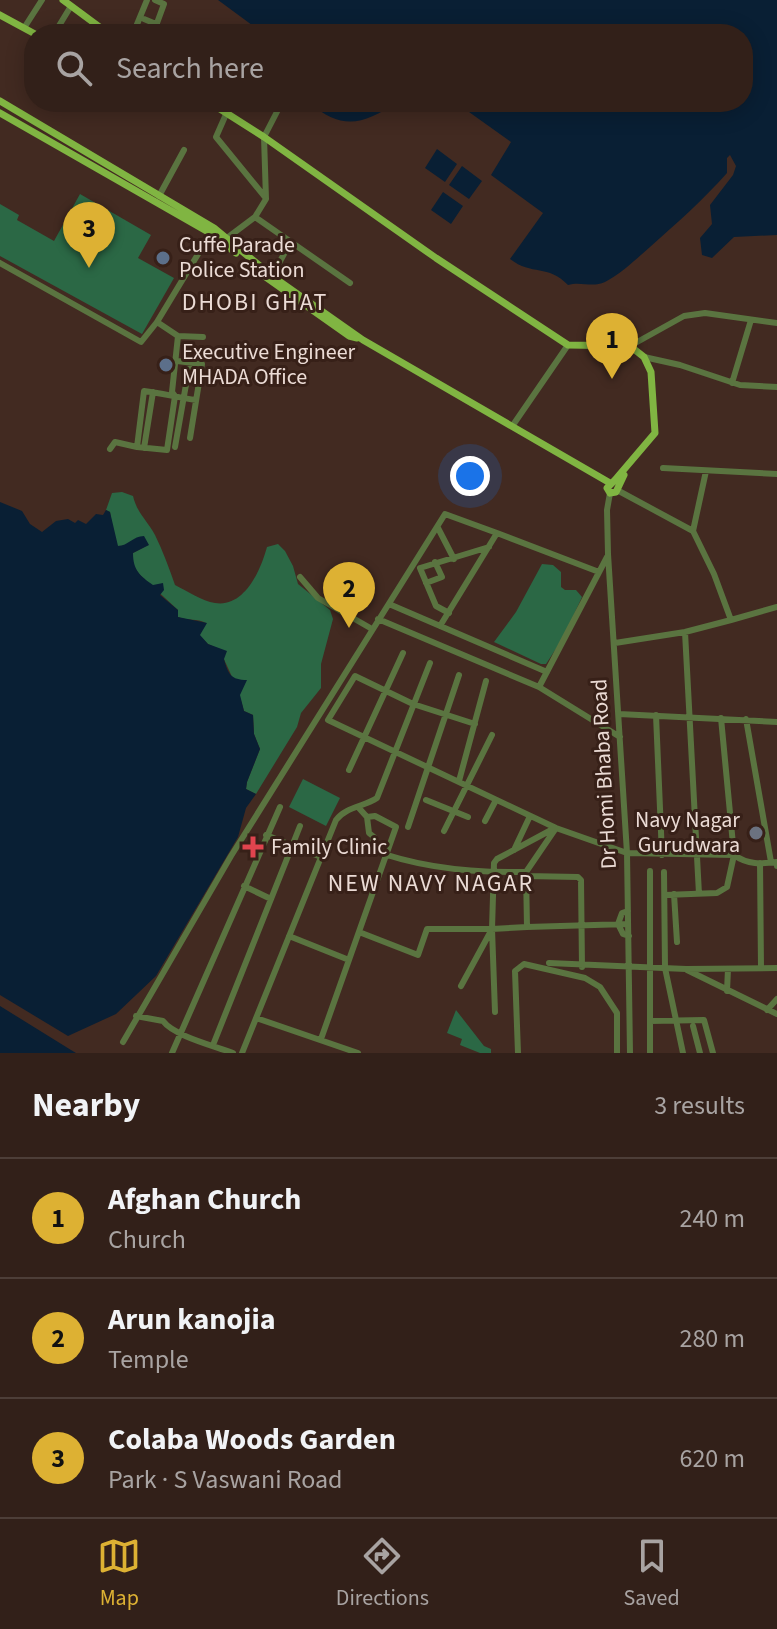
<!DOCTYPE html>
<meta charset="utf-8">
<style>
body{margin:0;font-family:"Source Sans 3",sans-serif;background:#3a2822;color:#f1f3f6}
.you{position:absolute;left:470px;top:476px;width:28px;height:28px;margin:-20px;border:6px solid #fff;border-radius:50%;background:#1a73e8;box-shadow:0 0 0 12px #1a73e833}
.badge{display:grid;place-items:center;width:52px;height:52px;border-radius:50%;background:#ddb133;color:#111;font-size:26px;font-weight:700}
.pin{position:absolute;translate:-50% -66px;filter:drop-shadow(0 2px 4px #0008)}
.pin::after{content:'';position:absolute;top:42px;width:28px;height:24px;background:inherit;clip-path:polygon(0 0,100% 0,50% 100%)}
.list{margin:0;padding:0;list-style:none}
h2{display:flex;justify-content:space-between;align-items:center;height:104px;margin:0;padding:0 32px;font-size:34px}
h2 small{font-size:26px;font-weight:400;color:#a8a3a2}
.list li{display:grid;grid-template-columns:52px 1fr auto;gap:24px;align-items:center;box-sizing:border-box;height:120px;padding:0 32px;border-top:2px solid #4d3e38}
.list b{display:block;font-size:30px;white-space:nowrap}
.list p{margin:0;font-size:26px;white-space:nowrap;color:#a8a3a2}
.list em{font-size:26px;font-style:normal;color:#a8a3a2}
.icon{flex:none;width:44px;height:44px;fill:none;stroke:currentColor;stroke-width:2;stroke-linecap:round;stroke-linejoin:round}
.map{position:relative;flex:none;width:777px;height:1053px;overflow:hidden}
.search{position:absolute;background:#322019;box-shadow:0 4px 20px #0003;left:24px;right:24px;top:24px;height:88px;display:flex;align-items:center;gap:20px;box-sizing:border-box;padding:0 28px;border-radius:32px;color:#a8a3a2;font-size:30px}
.sheet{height:464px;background:#322019}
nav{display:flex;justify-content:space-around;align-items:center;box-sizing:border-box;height:112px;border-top:2px solid #4d3e38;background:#322019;font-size:22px;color:#a8a3a2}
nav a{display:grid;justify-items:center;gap:4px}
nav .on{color:#ddb133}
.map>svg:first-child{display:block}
.green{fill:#2b6845}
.water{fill:#091f34}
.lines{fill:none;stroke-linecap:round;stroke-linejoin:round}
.minor{stroke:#5a7440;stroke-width:6}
.major{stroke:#80b542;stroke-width:7}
.service-dot{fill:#5c6f8a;stroke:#372018;stroke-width:3}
.worship-dot{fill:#6b7280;stroke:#372018;stroke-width:3}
.health-dot{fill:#e0444e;stroke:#372018;stroke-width:3}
.labels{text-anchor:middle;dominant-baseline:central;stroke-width:6;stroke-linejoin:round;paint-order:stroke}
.poi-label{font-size:22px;fill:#ebdbd5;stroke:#372018;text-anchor:start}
.street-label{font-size:22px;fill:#ebdbd5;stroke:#372018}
.neighbourhood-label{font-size:24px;letter-spacing:2px;fill:#ebdbd5;stroke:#372018}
</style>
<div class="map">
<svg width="777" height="1053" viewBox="0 0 777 1053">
<rect width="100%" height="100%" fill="#422a21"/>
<path class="green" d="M80 194 151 235 138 258 174 278 142 334 0 256V204L19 215 17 220 54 241Z
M122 492 133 496C137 513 147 520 155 535 163 551 169 568 175 585 187 591 202 601 215 603 245 608 261 569 267 547L278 544 285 551 293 566 298 584 330 610 333 619 321 664V688L301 713 297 727 256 794 246 789 247 782 260 749 254 734 253 715 244 711C238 688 229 670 219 649L208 644 199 635 206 623C197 618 188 621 178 617V610L139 574 133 565V553L148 545 118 546 115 543 110 512 106 510 112 493Z
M542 564 553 565 561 572V587L565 590H576L582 597 563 638 546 664H541L494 642 516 612Z
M303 779 340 798 326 826 289 807Z
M456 1010 484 1046 491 1049V1053H480L460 1045 462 1039 447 1033Z"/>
<path class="water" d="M218 0H777V235L734 237 712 258 702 255 700 238 712 224 710 205 733 175 736 166 730 155 727 158V173C703 200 677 223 650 247 636 259 621 274 605 282 592 288 581 281 568 285 548 264 532 276 510 259L543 213 491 175 511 142 455 102H743V34H264Z
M308 102H398C362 125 343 131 308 102Z
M437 149 457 164 445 182 425 168Z
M462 166 482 181 469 199 449 185Z
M443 192 463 206 451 224 431 210Z
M0 502 22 511 30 524 42 532 56 521 68 519 75 523 78 520 86 524 96 514 103 515 106 510 110 512 118 546C128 546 133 536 144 536L149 545 133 553C133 570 140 576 153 585L163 583 164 590 160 595 178 610V617L207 623 200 635 208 644 227 651 224 659C228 674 231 680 247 680L240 695 244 711 253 715 254 734 260 749 247 782 246 789 256 794 246 808 238 837 156 976 116 1014 68 1036 0 995Z
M0 1006 71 1050 76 1053H0Z"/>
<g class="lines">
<path class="minor" d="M144 19 156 24
M24 28 42 0
M54 34 71 6
M133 34 147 0
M153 34 164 4 155 0
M227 112 216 137 265 197
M159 196 184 150
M255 217 350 283
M227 238 255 217 266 199 264 137 282 102
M0 263 141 342 157 322 212 231
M272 276 290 243
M157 322 178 336 172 392 175 396 167 450 137 447 144 391C162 393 179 398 196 400
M178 336 203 337
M630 346 684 316 705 313 777 323
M644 357 680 365 740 385 777 387
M177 361 202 364 190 438
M732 383 751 320
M513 425 568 345
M175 447 190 362
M144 448 153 392
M110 449 115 442 137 447
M663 468 777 474
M617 490 693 531 714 574 731 620 777 607
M610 493 607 510 608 554 627 853 630 1053
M438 528 454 559
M693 531 706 471
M300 577 318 598 372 629
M426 583 442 577 435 562
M389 604 547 672
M449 613 436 606 420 568 489 547
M378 619 539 687 620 737
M440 626 497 533 599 572
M685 632 699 894
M615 643 685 632 731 620
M539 687 607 557
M619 714 777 722
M656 715 662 855
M746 719 771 862
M475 724 413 704 355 676 328 720 556 828 627 853 734 855C748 865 761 864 777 862V866
M349 770 403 653
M459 781 486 681
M426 800 468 817
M358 807 367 817 369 833 374 837 370 849C419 868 474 873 526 872L556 828
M485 821 496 800
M408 827 459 675
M444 831 492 735
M266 835 321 857
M514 850 530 816
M760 863 761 968
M650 871V1053
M526 872 527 927 492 929 494 863 497 859 553 829
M664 872 665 968 683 1053
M526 876 578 877 581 880 582 967
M244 886 271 899
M674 894 677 942
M665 895 717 893 727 887 734 855 721 718
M628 911 622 913 618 924 623 934 629 936
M527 927 628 924
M492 929 495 1012
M359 932 418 955 427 929H492
M289 936 349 960
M549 963 686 969 777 968
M687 970 777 1014
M461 986 492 929
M727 991 728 969
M767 1010 777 999
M136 1016 163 1021C174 1036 215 1046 233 1053
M256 1018 358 1053
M650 1021 704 1020 713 1053
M693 1026 700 1053
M321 1039 396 827 375 816 367 817
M123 1042 231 856 445 514 497 533
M213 1045 300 826
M172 1053 280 807
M242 1053 336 820C346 807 363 807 377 798L430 663
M518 1053 515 971 524 964 585 978 600 987 617 1013V1053"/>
<path class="major" d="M63 0 109 34
M0 15 35 34
M0 101 214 228 272 276 363 340 610 483
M209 102 264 137 436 258 568 345 630 346 644 357 651 372 655 433 615 480 607 488 610 493
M0 113 210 233 236 253
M264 276 349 336 357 338
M610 493 616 492 624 475"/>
</g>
<g class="service-dot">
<circle cx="163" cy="258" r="8"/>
<circle cx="166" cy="365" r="8"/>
</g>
<circle class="worship-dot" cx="756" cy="833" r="8"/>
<path class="health-dot" d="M249 835h8v8h8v8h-8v8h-8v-8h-8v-8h8z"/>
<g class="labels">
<g class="poi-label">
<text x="179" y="245">Cuffe Parade<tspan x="179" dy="25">Police Station</tspan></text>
<text x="182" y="352">Executive Engineer<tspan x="182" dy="25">MHADA Office</tspan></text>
<text x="740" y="820" text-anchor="end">Navy Nagar<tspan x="740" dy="25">Gurudwara</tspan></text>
<text x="271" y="847">Family Clinic</text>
</g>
<g class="street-label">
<text transform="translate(604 774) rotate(-93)">Dr Homi Bhaba Road</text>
</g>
<g class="neighbourhood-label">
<text x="255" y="302">DHOBI GHAT</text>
<text x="431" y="883">NEW NAVY NAGAR</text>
</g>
</g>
</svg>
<div class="you"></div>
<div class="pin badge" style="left:612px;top:379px">1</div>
<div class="pin badge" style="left:349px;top:628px">2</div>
<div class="pin badge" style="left:89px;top:268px">3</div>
<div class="search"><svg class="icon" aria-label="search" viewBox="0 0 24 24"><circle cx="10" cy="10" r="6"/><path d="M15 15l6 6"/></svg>Search here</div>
</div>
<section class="sheet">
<h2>Nearby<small>3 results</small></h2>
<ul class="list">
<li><span class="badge">1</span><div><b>Afghan Church</b><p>Church</p></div><em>240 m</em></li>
<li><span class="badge">2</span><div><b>Arun kanojia</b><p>Temple</p></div><em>280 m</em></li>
<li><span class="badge">3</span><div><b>Colaba Woods Garden</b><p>Park · S Vaswani Road</p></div><em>620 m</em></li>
</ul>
</section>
<nav>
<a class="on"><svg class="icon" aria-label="map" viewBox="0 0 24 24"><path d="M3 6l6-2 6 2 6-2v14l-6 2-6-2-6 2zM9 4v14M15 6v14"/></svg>Map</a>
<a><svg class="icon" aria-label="directions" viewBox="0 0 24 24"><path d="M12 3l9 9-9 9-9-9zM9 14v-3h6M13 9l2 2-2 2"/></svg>Directions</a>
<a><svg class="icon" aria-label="saved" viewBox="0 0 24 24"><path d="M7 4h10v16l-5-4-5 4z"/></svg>Saved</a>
</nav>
